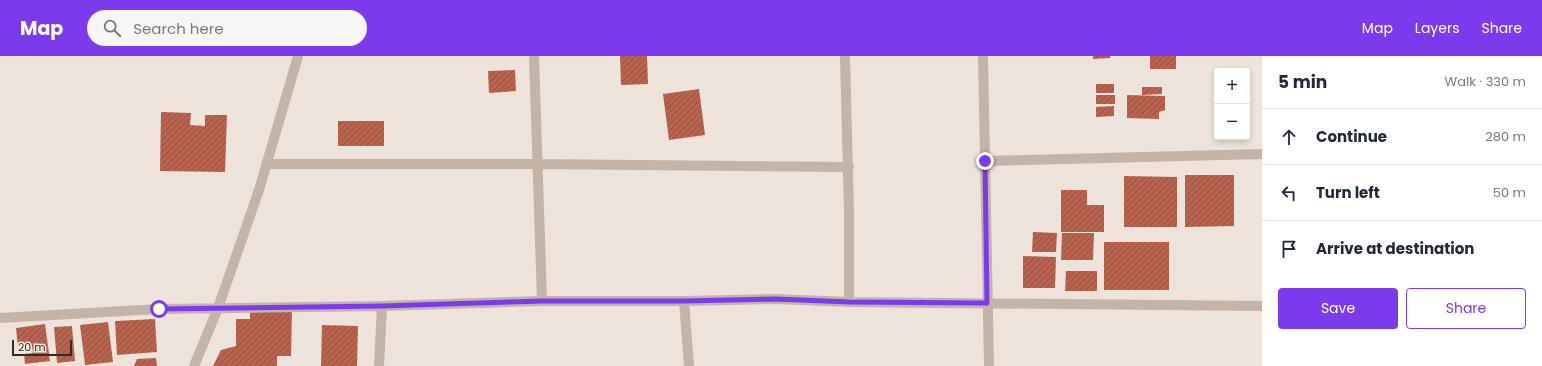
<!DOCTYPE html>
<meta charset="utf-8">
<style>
body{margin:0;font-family:Poppins,sans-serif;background:#f6f6f7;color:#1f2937}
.controls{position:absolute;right:12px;top:12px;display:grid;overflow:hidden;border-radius:4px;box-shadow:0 2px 6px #0003}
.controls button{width:36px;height:36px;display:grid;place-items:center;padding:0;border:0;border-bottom:1px solid #e0e1e3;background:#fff;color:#1f2937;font:20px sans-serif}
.scale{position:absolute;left:12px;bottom:10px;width:60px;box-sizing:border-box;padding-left:4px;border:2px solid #312a27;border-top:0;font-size:11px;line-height:14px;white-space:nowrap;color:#312a27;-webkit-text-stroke:3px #f6ede5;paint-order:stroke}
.stop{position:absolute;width:12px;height:12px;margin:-9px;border:3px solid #7c3aed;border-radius:50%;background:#fff}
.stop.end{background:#7c3aed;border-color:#fff;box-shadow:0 1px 4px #0008}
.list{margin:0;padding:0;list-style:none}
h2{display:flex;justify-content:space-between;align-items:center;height:52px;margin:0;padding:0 16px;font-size:17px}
h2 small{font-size:13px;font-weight:400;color:#747a83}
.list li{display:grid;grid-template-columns:26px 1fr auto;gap:12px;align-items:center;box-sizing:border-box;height:56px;padding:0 16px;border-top:1px solid #e0e1e3}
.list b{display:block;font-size:15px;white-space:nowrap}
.list em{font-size:13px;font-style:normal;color:#747a83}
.actions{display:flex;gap:8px;padding:12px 16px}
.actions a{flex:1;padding:9px 0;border:1px solid #7c3aed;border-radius:4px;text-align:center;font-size:14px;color:#7c3aed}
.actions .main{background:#7c3aed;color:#fff}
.icon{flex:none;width:22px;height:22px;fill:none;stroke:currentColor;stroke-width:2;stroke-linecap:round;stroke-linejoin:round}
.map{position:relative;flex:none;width:1262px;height:310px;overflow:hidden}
header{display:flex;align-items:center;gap:24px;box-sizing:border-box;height:56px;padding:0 20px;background:#7c3aed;color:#fff}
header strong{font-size:19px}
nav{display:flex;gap:22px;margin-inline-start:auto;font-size:14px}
.search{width:280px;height:36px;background:#f6f6f7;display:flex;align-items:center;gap:10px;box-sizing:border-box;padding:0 14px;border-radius:22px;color:#747a83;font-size:15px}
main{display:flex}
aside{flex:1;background:#fff}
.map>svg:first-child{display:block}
.building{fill:url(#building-hatch)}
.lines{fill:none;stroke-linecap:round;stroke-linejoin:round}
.minor{stroke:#c4b3a7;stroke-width:10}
.route{stroke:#7c3aed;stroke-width:5}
</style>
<header>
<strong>Map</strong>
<div class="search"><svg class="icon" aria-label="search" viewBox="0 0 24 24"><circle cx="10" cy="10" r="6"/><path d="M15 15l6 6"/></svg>Search here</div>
<nav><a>Map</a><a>Layers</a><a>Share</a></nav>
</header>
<main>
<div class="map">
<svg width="1262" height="310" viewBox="0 0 1262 310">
<defs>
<pattern id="building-hatch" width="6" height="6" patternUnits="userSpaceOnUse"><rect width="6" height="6" fill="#b6634f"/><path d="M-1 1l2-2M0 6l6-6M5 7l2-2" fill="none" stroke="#955242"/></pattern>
</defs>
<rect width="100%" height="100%" fill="#ede3da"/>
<path class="building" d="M620 0H647L648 28 621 29Z
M1093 0H1110V2L1093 3Z
M1150 0H1176V13H1150Z
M515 14 516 35 489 37 488 15Z
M1096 28H1114V37H1096Z
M1142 31H1162V38L1142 39Z
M699 33 705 79 669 84 663 38Z
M1096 39H1115V48H1096Z
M1127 39 1165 40V54L1159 56V63L1127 62Z
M1114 50V60L1096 61V51Z
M161 56 191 57 190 69 205 70V59H227L225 116 160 115Z
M338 65H384V90H338Z
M1185 119H1234V170L1185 171Z
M1124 120 1177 121V171H1124Z
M1061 134H1087V149H1104V176H1061Z
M1033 176 1057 177 1056 196H1032Z
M1062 177H1094L1093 204H1061Z
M1104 186H1169V234H1104Z
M1023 200 1056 201 1055 232H1023Z
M1066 215H1097V235H1065Z
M250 254H292L291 300H277V310H213L221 294 236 290V263H250Z
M155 263 157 296 117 299 115 265Z
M108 266 113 306 85 309 80 269Z
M45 268 50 305 25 308 24 298 33 297 32 290 18 291 16 272Z
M322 269 358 270 357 310H321Z
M72 270 75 305 57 307 54 271Z
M156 302 157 310H134L137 303Z"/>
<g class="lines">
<path class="minor" d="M534 0 542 245
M845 0 849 157V246
M983 0 989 310
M985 105 1262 98
M266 108H538L849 111
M684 245 689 310
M0 262 159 253 382 250 542 245H684L776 243 849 246 1262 250
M194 310 218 252 259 134 298 0
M379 310 382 250"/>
</g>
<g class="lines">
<path class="route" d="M159 253 382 250 542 245H684L776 243 849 246 987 247 985 105"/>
</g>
</svg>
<div class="controls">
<button>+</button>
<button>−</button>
</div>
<div class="scale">20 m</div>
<div class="stop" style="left:159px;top:253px"></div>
<div class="stop end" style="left:985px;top:105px"></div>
</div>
<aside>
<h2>5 min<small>Walk · 330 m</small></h2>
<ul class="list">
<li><svg class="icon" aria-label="ahead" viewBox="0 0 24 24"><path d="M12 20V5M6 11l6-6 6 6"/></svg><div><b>Continue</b></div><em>280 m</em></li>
<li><svg class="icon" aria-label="left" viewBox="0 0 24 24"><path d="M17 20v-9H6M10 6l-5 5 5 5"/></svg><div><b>Turn left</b></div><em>50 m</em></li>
<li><svg class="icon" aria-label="arrive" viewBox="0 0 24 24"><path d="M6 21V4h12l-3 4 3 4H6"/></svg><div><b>Arrive at destination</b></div></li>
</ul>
<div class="actions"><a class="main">Save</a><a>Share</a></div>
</aside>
</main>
